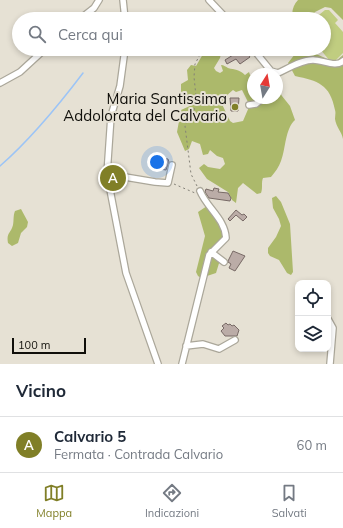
<!DOCTYPE html>
<html lang="it">
<meta charset="utf-8">
<style>
body{margin:0;font-family:Mulish,sans-serif;background:#f6f6f7;color:#1f2937}
.controls{position:absolute;right:12px;bottom:12px;display:grid;overflow:hidden;border-radius:8px;box-shadow:0 2px 6px #0003}
.controls button{width:36px;height:36px;display:grid;place-items:center;padding:0;border:0;border-bottom:1px solid #e0e1e3;background:#fff;color:#1f2937;font:20px sans-serif}
.compass{position:absolute;left:247px;top:68px;width:36px;height:36px;border-radius:50%;background:#fff;box-shadow:0 2px 6px #0003;rotate:11deg}
.scale{position:absolute;left:12px;bottom:10px;width:74px;box-sizing:border-box;padding-left:4px;border:2px solid #100f0a;border-top:0;font-size:11px;line-height:14px;white-space:nowrap;color:#100f0a;-webkit-text-stroke:3px #e6e1d4;paint-order:stroke}
.you{position:absolute;left:157px;top:162px;width:14px;height:14px;margin:-10px;border:3px solid #fff;border-radius:50%;background:#1a73e8;box-shadow:0 0 0 6px #1a73e833}
.badge{display:grid;place-items:center;width:26px;height:26px;border-radius:50%;background:#807f27;color:#fff;font-size:13px;font-weight:700}
.pin{position:absolute;translate:-50% -50%;border:2px solid #fff;box-shadow:0 1px 4px #0006}
.list{margin:0;padding:0;list-style:none}
h2{display:flex;justify-content:space-between;align-items:center;height:52px;margin:0;padding:0 16px;font-size:17px}
h2 small{font-size:13px;font-weight:400;color:#747a83}
.list li{display:grid;grid-template-columns:26px 1fr auto;gap:12px;align-items:center;box-sizing:border-box;height:56px;padding:0 16px;border-top:1px solid #e0e1e3}
.list b{display:block;font-size:15px;white-space:nowrap}
.list p{margin:0;font-size:13px;white-space:nowrap;color:#747a83}
.list em{font-size:13px;font-style:normal;color:#747a83}
.icon{flex:none;width:22px;height:22px;fill:none;stroke:currentColor;stroke-width:2;stroke-linecap:round;stroke-linejoin:round}
.map{position:relative;flex:none;width:343px;height:364px;overflow:hidden}
.search{position:absolute;background:#fff;box-shadow:0 2px 6px #0003;left:12px;right:12px;top:12px;height:44px;display:flex;align-items:center;gap:10px;box-sizing:border-box;padding:0 14px;border-radius:22px;color:#747a83;font-size:15px}
.sheet{height:108px;background:#fff}
nav{display:flex;justify-content:space-around;align-items:center;box-sizing:border-box;height:56px;border-top:1px solid #e0e1e3;background:#fff;font-size:11px;color:#747a83}
nav a{display:grid;justify-items:center;gap:2px}
nav .on{color:#807f27}
.map>svg:first-child{display:block}
.green{fill:#c0cd80}
.forest{fill:#acb96b}
.lines{fill:none;stroke-linecap:round;stroke-linejoin:round}
.stream{stroke:#9cc4f6;stroke-width:1.5}
.building{fill:#bbaca7;stroke:#786a66}
.minor-casing{stroke:#aba79a;stroke-width:8}
.path{stroke:#838077;stroke-width:1;stroke-dasharray:2 3;stroke-linecap:butt}
.minor{stroke:#fff;stroke-width:5.5}
.poi-dot{fill:#807f27;stroke:#e6e1d4;stroke-width:1.5}
.labels{text-anchor:middle;dominant-baseline:central;stroke-width:4;stroke-linejoin:round;paint-order:stroke}
.poi-label{font-size:15px;fill:#100f0a;stroke:#e6e1d4;text-anchor:end}
</style>
<div class="map">
<svg width="343" height="364" viewBox="0 0 343 364">
<rect width="100%" height="100%" fill="#e6e1d4"/>
<path class="green" d="M325 10H329L338 20 335 23 343 32V53L335 61H330L320 49H324V19H314Z"/>
<path class="forest" d="M298 0H343V20L331 8 325 7 315 12 308 19H293C291 13 293 5 298 0Z
M206 49H222L220 58 214 68 216 71 220 73 223 71 221 65C224 65 226 67 228 68 235 70 239 69 245 75L249 72 250 75 253 76V98H262L257 102 249 104 242 90 236 92 233 90C229 93 225 97 225 102H221L230 121 233 123 243 121 249 107 265 98H277V88L282 96 290 106 295 120C285 129 286 148 281 161 279 167 275 172 271 177L263 178C261 183 263 187 261 193L257 194 243 183 238 188 236 203 232 200 228 192 207 179 199 168 204 164 208 167 220 169 225 164 223 158 217 156 210 150 208 154 203 155 200 144 192 141 189 149 185 151 177 132 181 110 192 105V100L181 92V84L188 80 187 70 191 65 196 66Z
M293 49H312C315 54 318 55 323 57 335 63 331 65 343 55V139C342 132 336 127 335 119 335 116 336 113 335 110 330 84 318 81 295 76L288 63 295 54Z
M276 196 281 202 290 224 293 272 291 275 287 273 279 260 270 256 268 253V248L276 237 281 226 279 219 273 208 272 198Z
M207 206 221 223 225 236 209 253 220 260 216 273 201 278 198 276 196 272 205 236 198 212Z
M21 209 28 222 27 227 21 233 18 243 12 246 8 243C6 233 11 233 13 225 14 220 13 216 15 211Z"/>
<g class="lines">
<path class="stream" d="M0 166C31 139 58 106 83 73"/>
</g>
<path class="building" d="M244 49 250 57 240 64 236 59 227 64 225 60 233 55 232 54 236 51 241 52Z
M230 98H239L238 111H231Z
M155 157 168 159 169 162 166 170 153 168Z
M214 188 219 189 218 192 228 193 231 198 230 201 209 198 205 192 206 189 213 191Z
M236 210 242 215 244 214 247 217 243 221 236 215 230 221 228 219Z
M233 251 245 256 235 271 229 268 231 264 228 262V261Z
M226 323 228 325 230 324 232 326 234 325 239 330 237 336H225L221 331 224 328 222 326Z"/>
<g class="lines">
<defs>
<path id="minor" d="M123 0 125 19
M209 0 227 19
M80 19 94 8 99 0
M125 49 120 86 111 116 107 174 126 273 158 364
M253 49 271 71 278 73C289 68 301 60 313 60 323 60 336 68 343 61
M0 83 20 72 45 49
M249 105 256 104 263 98
M107 174 155 182 168 183 172 165
M211 252 224 262
M328 319 333 328 330 364
M186 346 203 344 219 349 235 340
M182 364 209 255 226 238C225 219 207 208 200 191"/>
</defs>
<use href="#minor" class="minor-casing"/>
<path class="path" d="M174 184 195 193
M197 186 191 174 185 126 194 110 196 96 194 77 195 64 203 49"/>
<use href="#minor" class="minor"/>
</g>
<circle class="poi-dot" cx="235" cy="107" r="4"/>
<g class="labels">
<g class="poi-label">
<text x="227" y="98">Maria Santissima<tspan x="227" dy="17">Addolorata del Calvario</tspan></text>
</g>
</g>
</svg>
<div class="controls">
<button><svg class="icon" aria-label="locate" viewBox="0 0 24 24"><circle cx="12" cy="12" r="6"/><path d="M12 2v4M12 18v4M2 12h4M18 12h4"/></svg></button>
<button><svg class="icon" aria-label="layers" viewBox="0 0 24 24"><path d="M12 4l9 5-9 5-9-5zM3 14l9 5 9-5"/></svg></button>
</div>
<svg class="compass" viewBox="-18 -18 36 36"><path d="M0-13l5 13h-10z" fill="#e53935"/><path d="M0 13l5-13h-10z" fill="#747a83"/></svg>
<div class="scale">100 m</div>
<div class="you"></div>
<div class="pin badge" style="left:113px;top:178px">A</div>
<div class="search"><svg class="icon" aria-label="search" viewBox="0 0 24 24"><circle cx="10" cy="10" r="6"/><path d="M15 15l6 6"/></svg>Cerca qui</div>
</div>
<section class="sheet">
<h2>Vicino<small></small></h2>
<ul class="list">
<li><span class="badge">A</span><div><b>Calvario 5</b><p>Fermata · Contrada Calvario</p></div><em>60 m</em></li>
</ul>
</section>
<nav>
<a class="on"><svg class="icon" aria-label="map" viewBox="0 0 24 24"><path d="M3 6l6-2 6 2 6-2v14l-6 2-6-2-6 2zM9 4v14M15 6v14"/></svg>Mappa</a>
<a><svg class="icon" aria-label="directions" viewBox="0 0 24 24"><path d="M12 3l9 9-9 9-9-9zM9 14v-3h6M13 9l2 2-2 2"/></svg>Indicazioni</a>
<a><svg class="icon" aria-label="saved" viewBox="0 0 24 24"><path d="M7 4h10v16l-5-4-5 4z"/></svg>Salvati</a>
</nav>
